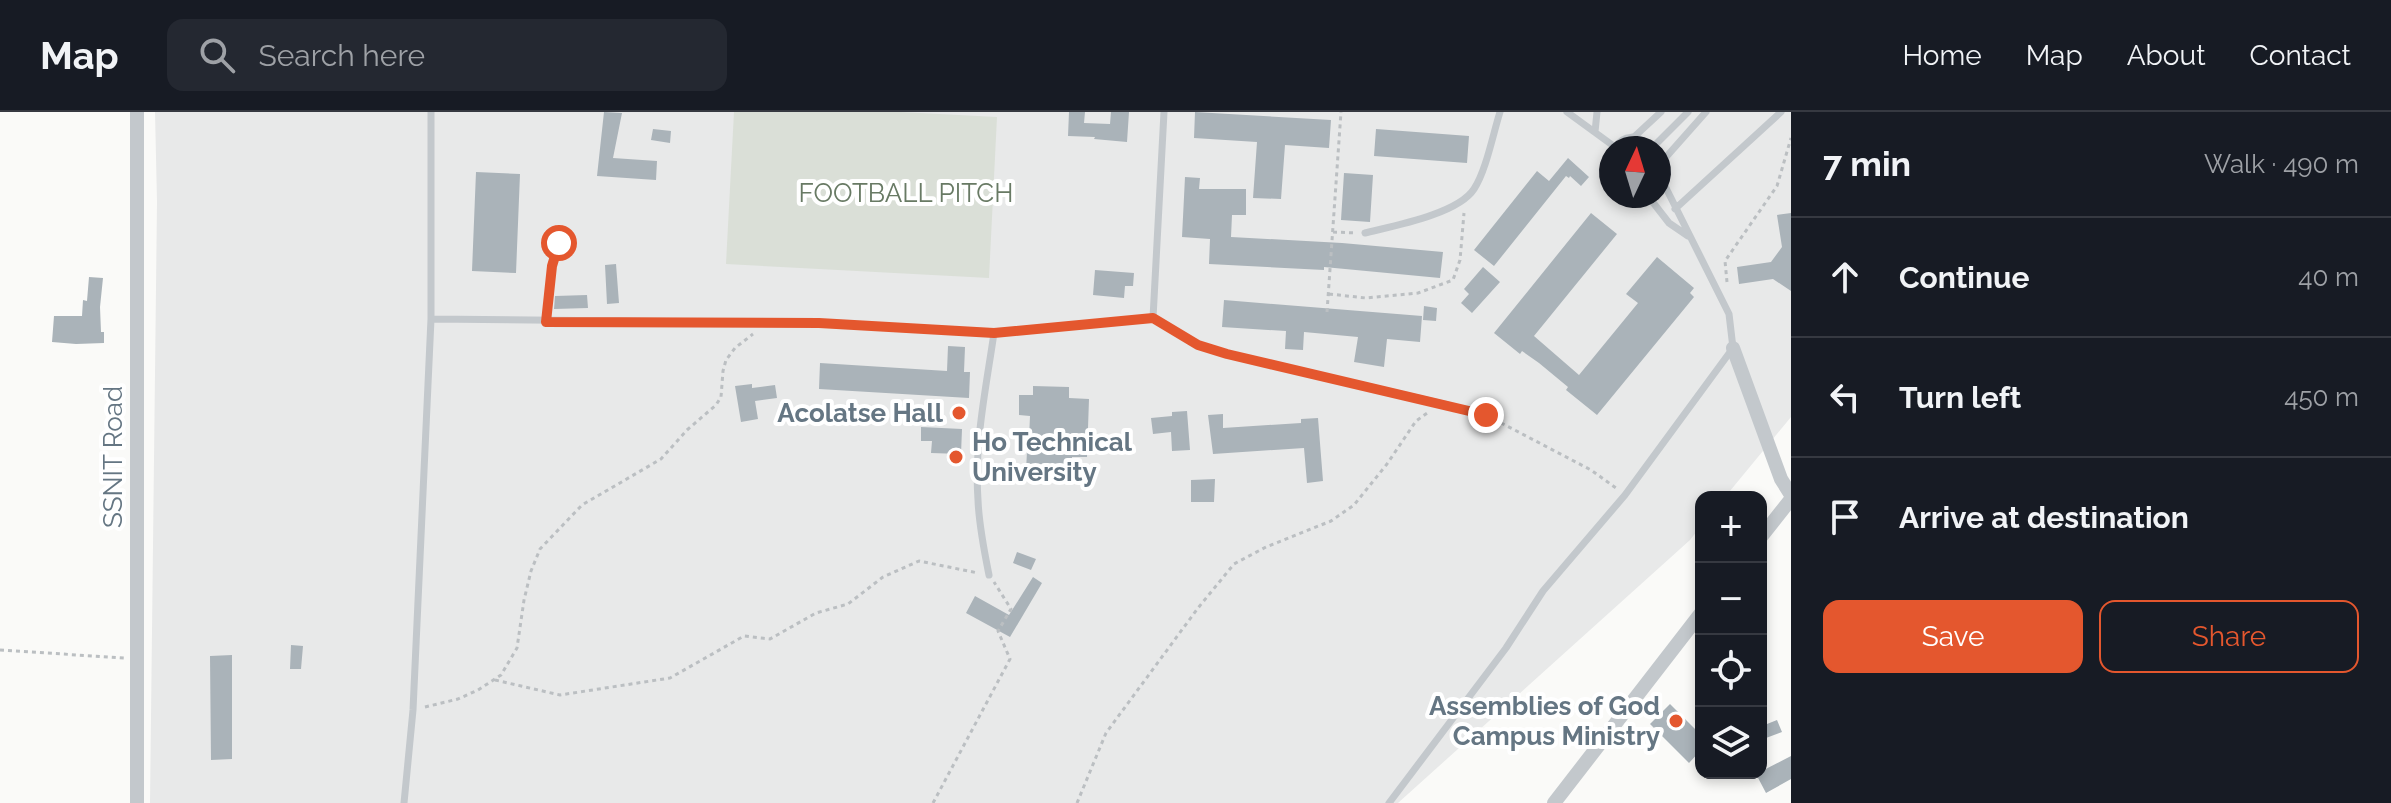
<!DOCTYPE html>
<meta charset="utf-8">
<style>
body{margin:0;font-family:Raleway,sans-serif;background:#242831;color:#f1f3f6}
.controls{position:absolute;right:24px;bottom:24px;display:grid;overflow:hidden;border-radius:16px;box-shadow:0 4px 12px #0003}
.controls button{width:72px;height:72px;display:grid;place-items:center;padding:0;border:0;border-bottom:2px solid #363941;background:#171b24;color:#f1f3f6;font:40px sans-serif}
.compass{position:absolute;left:1599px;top:24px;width:72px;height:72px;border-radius:50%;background:#171b24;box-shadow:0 4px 12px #0003;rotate:4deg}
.stop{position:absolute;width:24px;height:24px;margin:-18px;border:6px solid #e4572e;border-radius:50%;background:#fff}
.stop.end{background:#e4572e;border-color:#fff;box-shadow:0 2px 8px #0008}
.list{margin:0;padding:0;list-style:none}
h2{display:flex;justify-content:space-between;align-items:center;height:104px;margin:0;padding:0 32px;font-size:34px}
h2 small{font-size:26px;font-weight:400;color:#9ea1a6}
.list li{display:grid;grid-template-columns:52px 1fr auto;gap:24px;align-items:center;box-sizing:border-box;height:120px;padding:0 32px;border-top:2px solid #363941}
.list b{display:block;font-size:30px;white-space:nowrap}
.list em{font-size:26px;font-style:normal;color:#9ea1a6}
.actions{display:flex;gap:16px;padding:24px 32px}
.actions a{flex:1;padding:18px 0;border:2px solid #e4572e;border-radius:16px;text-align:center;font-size:28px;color:#e4572e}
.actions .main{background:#e4572e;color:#fff}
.icon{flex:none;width:44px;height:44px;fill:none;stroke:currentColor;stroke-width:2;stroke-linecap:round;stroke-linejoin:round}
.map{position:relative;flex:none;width:1791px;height:691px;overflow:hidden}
header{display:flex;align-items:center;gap:48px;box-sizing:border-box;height:112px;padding:0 40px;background:#171b24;border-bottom:2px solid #363941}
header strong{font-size:38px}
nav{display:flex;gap:44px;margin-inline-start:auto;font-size:28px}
.search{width:560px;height:72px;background:#242831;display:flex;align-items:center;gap:20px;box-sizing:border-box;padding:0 28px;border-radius:16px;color:#9ea1a6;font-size:30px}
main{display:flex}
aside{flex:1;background:#171b24}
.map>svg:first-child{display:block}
.built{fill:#e8e9e9;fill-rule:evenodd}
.green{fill:#dadfd7}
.building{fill:#aab3b9}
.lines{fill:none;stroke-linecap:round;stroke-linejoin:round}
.path{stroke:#bbbfc2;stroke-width:3;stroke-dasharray:4 4;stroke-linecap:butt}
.service{stroke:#c3c8cc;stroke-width:7}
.minor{stroke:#c3c8cc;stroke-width:14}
.route{stroke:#e4572e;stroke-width:10}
.poi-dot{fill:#e4572e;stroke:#fff;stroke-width:3}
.labels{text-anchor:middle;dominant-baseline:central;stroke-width:8;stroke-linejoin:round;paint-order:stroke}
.park-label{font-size:26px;fill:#687a64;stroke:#fff}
.poi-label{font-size:26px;font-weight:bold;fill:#657683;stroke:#fff;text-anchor:end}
.street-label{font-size:26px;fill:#657683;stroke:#fff}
</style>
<header>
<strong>Map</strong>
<div class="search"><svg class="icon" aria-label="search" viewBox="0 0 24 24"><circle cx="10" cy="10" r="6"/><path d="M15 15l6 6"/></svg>Search here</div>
<nav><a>Home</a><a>Map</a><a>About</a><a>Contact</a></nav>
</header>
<main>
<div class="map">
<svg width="1791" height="691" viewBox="0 0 1791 691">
<rect width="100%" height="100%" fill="#fafaf8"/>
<path class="built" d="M155 0H1791V305L1725 385H1701V414L1690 428 1398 691H150L157 90ZM1611 36H1659V84H1611Z"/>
<path class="green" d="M734 0H901L997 5 989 166 726 152Z"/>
<path class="building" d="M604 0 622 1 613 46 657 49 656 68 597 64Z
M1069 0H1085L1084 11 1110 12 1111 0H1129L1127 30 1094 27 1095 25 1068 24Z
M1195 0 1331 8 1329 36 1285 33 1281 87 1253 86 1257 30 1194 26Z
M653 17 671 19 670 31 651 28Z
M1376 17 1469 24 1467 51 1374 44Z
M1568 46 1589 65 1581 74 1570 64 1569 66 1566 64 1494 154 1474 138 1537 59 1549 69Z
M476 60 520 62 516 161 472 159Z
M1344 61 1373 63 1370 110 1341 108Z
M1185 65 1200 66 1199 77H1246V103H1232L1231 125 1342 131 1443 140 1440 166 1324 155V158L1209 152 1210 127 1182 125Z
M1591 101 1617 122 1534 224 1579 263 1638 191 1626 182 1657 145 1694 176 1690 181 1694 185 1597 303 1566 278 1568 275 1539 251 1522 239 1520 242 1494 221Z
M1791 101V179L1773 167 1739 172 1737 155 1771 150 1782 135 1777 103Z
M616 152 619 191 607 192 605 153Z
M1483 155 1500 170 1472 201 1461 191 1469 182 1464 177Z
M1095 158 1134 161 1133 174H1125L1124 186 1093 183Z
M89 165 103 166 100 195 101 220H104V231L76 232 52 230 54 204H82L83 188 87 189Z
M587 183 588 196 554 197 555 184Z
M1224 188 1422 204 1420 230 1387 227 1384 255 1354 250 1358 225 1304 220 1303 238 1285 237 1286 219 1222 215Z
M1424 194 1437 196 1436 209 1423 208Z
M948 234 965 235 964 260H970L969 286 819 277 820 251 947 259Z
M752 272V276L775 273 777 286 755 289 758 307 741 310 735 274Z
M1033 274 1069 275V286L1089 287 1087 345H1072V360L1026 359 1027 339H1019V327H1029L1030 304 1019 303V283H1033Z
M1187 299 1190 338 1172 339 1171 320 1153 322 1151 306 1172 304V300Z
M1223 302V316L1301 311V307L1318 306 1323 369 1307 371 1304 336 1213 342 1208 303Z
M921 315 962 317 961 342 931 341 932 329H921Z
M1215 367 1214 390H1191V368Z
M1017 440 1036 447 1031 458 1013 451Z
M1033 465 1042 471 1010 525 966 501 975 484 1009 503Z
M291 533 303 534 301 557H290Z
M232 543V647L211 648 210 544Z
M1670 592 1701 623V638L1689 651 1650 612Z
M1777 608 1782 620 1766 626 1762 614Z
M1791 644V667L1766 681 1756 662Z"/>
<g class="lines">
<path class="path" d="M1333 120 1357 121
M1727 170 1725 149 1777 74 1791 26
M1329 182 1366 186 1418 181 1453 168 1460 148 1464 101
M1327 200 1341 0
M1456 295 1486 303 1591 358 1616 376
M0 538 124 546
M495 568 560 583 670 566 744 524 770 527 816 501 848 492 883 465 919 449 978 461
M425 595 458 587 478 578 501 563 517 536 524 488 531 459 540 437 582 393 661 347 687 318 716 293 721 285 723 259 726 248 735 236 753 222
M933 691 1010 547 998 519 1011 497 994 470
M1077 691 1106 621 1198 496 1234 452 1266 435 1331 409 1354 393 1387 352 1416 309 1430 299"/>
<path class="service" d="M1567 0 1615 35
M1595 20 1597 0
M1634 25 1661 0
M1615 36C1623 22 1640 21 1648 36
M1652 36 1688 0
M1659 53 1706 0
M1648 84 1669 111 1688 124
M1675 97 1781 0
M1365 121C1393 114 1458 102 1474 77 1486 59 1493 22 1500 0
M1153 206 1164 0
M431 207 819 211 994 221 1153 206 1198 233 1227 242 1448 293
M546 210 552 154 559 131
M989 463C984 438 979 414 978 388 974 332 986 276 994 221
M404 691 413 598 431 207V0
M1389 691 1506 536 1543 479 1625 383 1733 236 1729 202 1659 62"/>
<path class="minor" d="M1733 236 1781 367 1791 383
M1761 425 1791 387
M137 691V0
M1554 691 1701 501"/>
</g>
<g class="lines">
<path class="route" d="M559 131 552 154 546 210 819 211 994 221 1153 206 1198 233 1227 242 1486 303"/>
</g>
<g class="poi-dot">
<circle cx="959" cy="301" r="8"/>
<circle cx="956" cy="345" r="8"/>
<circle cx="1676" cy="609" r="8"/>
</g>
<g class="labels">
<g class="park-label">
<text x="906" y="81">FOOTBALL PITCH</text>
</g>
<g class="poi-label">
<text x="943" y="301">Acolatse Hall</text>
<text x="972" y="330" text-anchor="start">Ho Technical<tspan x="972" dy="30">University</tspan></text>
<text x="1660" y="594">Assemblies of God<tspan x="1660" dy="30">Campus Ministry</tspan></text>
</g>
<g class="street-label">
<text transform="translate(113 345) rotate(-90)">SSNIT Road</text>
</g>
</g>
</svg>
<div class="controls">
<button>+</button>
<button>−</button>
<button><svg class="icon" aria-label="locate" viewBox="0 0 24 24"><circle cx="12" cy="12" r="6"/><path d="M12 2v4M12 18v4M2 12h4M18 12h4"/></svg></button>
<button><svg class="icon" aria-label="layers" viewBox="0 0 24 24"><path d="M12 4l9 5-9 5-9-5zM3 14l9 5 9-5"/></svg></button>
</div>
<svg class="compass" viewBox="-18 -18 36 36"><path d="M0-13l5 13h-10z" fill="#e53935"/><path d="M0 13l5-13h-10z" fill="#9ea1a6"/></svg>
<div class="stop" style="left:559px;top:131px"></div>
<div class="stop end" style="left:1486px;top:303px"></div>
</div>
<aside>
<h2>7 min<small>Walk · 490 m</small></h2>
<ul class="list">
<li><svg class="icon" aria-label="ahead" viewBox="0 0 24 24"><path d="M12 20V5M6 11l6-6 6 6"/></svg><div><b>Continue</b></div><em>40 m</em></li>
<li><svg class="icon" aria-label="left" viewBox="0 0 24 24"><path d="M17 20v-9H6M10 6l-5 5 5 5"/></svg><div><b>Turn left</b></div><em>450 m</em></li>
<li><svg class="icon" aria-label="arrive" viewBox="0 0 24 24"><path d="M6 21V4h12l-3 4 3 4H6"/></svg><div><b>Arrive at destination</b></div></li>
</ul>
<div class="actions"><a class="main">Save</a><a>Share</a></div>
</aside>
</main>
